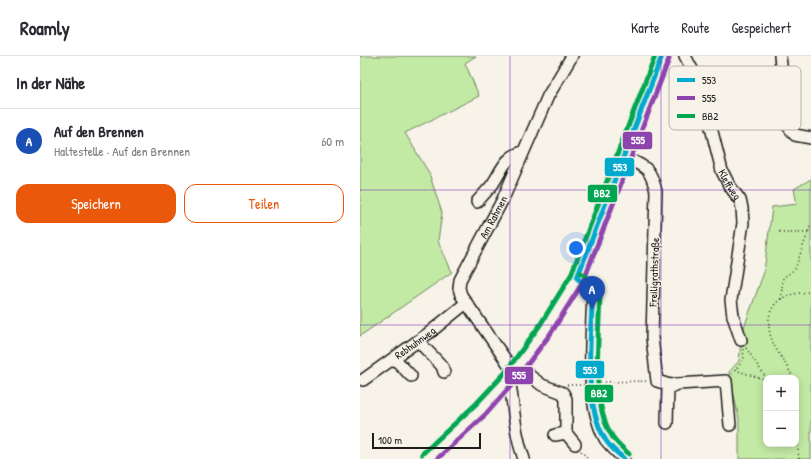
<!DOCTYPE html>
<html lang="de">
<meta charset="utf-8">
<style>
body{margin:0;font-family:"Patrick Hand",sans-serif;background:#f2f2f3;color:#2b2b33}
.controls{position:absolute;right:12px;bottom:12px;display:grid;overflow:hidden;border-radius:8px;box-shadow:0 2px 10px #0003}
.controls button{width:36px;height:36px;display:grid;place-items:center;padding:0;border:0;border-bottom:1px solid #e1e1e2;background:#fff;color:#2b2b33;font:20px sans-serif}
.scale{position:absolute;left:12px;bottom:10px;width:109px;box-sizing:border-box;padding-left:4px;border:2px solid #1c1c1c;border-top:0;font-size:11px;line-height:14px;white-space:nowrap;color:#1c1c1c;-webkit-text-stroke:3px #f7f3e8;paint-order:stroke}
.you{position:absolute;left:216px;top:192px;width:14px;height:14px;margin:-10px;border:3px solid #fff;border-radius:50%;background:#1a73e8;box-shadow:0 0 0 6px #1a73e833}
.badge{display:grid;place-items:center;width:26px;height:26px;border-radius:50%;background:#ea580c;color:#fff;font-size:13px;font-weight:700}
.pin{position:absolute;translate:-50% -33px;filter:drop-shadow(0 1px 2px #0008)}
.pin::after{content:'';position:absolute;top:21px;width:14px;height:12px;background:inherit;clip-path:polygon(0 0,100% 0,50% 100%)}
.list{margin:0;padding:0;list-style:none}
h2{display:flex;justify-content:space-between;align-items:center;height:52px;margin:0;padding:0 16px;font-size:17px}
h2 small{font-size:13px;font-weight:400;color:#7c7c81}
.list li{display:grid;grid-template-columns:26px 1fr auto;gap:12px;align-items:center;box-sizing:border-box;height:64px;padding:0 16px;border-top:1px solid #e1e1e2}
.list b{display:block;font-size:15px;white-space:nowrap}
.list p{margin:0;font-size:13px;white-space:nowrap;color:#7c7c81}
.list em{font-size:13px;font-style:normal;color:#7c7c81}
.actions{display:flex;gap:8px;padding:12px 16px}
.actions a{flex:1;padding:9px 0;border:1px solid #ea580c;border-radius:12px;text-align:center;font-size:14px;color:#ea580c}
.actions .main{background:#ea580c;color:#fff}
.map{position:relative;flex:none;width:451px;height:403px;overflow:hidden}
header{display:flex;align-items:center;gap:24px;box-sizing:border-box;height:56px;padding:0 20px;background:#fff;border-bottom:1px solid #e1e1e2}
header strong{font-size:19px}
nav{display:flex;gap:22px;margin-inline-start:auto;font-size:14px}
main{display:flex}
aside{flex:1;background:#fff}
.map>svg:first-child{display:block}
.green{fill:#c3eaa5;stroke:#708360;fill-rule:evenodd}
.lines{fill:none;stroke-linecap:round;stroke-linejoin:round}
.minor-casing{stroke:#1c1c1c;stroke-width:14}
.path{stroke:#1c1c1c;stroke-width:1.5;stroke-dasharray:1 3;stroke-linecap:butt}
.minor{stroke:#f7f3e8;stroke-width:11}
.bus-1-casing{stroke:#f7f3e8;stroke-width:8}
.bus-2-casing{stroke:#f7f3e8;stroke-width:8}
.bus-3-casing{stroke:#f7f3e8;stroke-width:8}
.bus-1{stroke:#00a9ce;stroke-width:5}
.bus-2{stroke:#8e44ad;stroke-width:5}
.bus-3{stroke:#00a651;stroke-width:5}
.grid{fill:none;stroke:#7b2cbf;stroke-width:1;stroke-opacity:0.55}
.labels{text-anchor:middle;dominant-baseline:central;stroke-width:3;stroke-linejoin:round;paint-order:stroke}
.street-label{font-size:11px;fill:#1c1c1c;stroke:#f7f3e8}
.key{fill:#f7f3e8;stroke:#b5b2ab;stroke-width:1}
.key-label{font-size:11px;fill:#1c1c1c}
.line-badge{stroke:#f7f3e8;stroke-width:1.5}
.badge-label{font-size:11px;text-anchor:middle;font-weight:bold;fill:#fff}
</style>
<header>
<strong>Roamly</strong>
<nav><a>Karte</a><a>Route</a><a>Gespeichert</a></nav>
</header>
<main>
<aside>
<h2>In der Nähe<small></small></h2>
<ul class="list">
<li><span class="badge" style="background:#1a4fb4">A</span><div><b>Auf den Brennen</b><p>Haltestelle · Auf den Brennen</p></div><em>60 m</em></li>
</ul>
<div class="actions"><a class="main">Speichern</a><a>Teilen</a></div>
</aside>
<div class="map">
<svg width="451" height="403" viewBox="0 0 451 403">
<rect width="100%" height="100%" fill="#f7f3e8"/>
<filter id="ink" filterUnits="userSpaceOnUse"><feTurbulence type="fractalNoise" baseFrequency=".025" numOctaves="2"/><feDisplacementMap in="SourceGraphic" scale="8" xChannelSelector="R" yChannelSelector="G"/><feConvolveMatrix kernelMatrix="1 2 1 2 8 2 1 2 1" color-interpolation-filters="sRGB"/></filter>
<g filter="url(#ink)">
<path class="green" d="M0 0H116L105 7 119 40 45 77 69 117 82 157 78 185 92 216 0 280Z
M451 123V403H379V363L369 316 379 305 382 277 404 216 412 151 437 148 434 133ZM406 322H436V388H406Z"/>
<g class="lines">
<defs>
<g id="minor">
<path id="s1" d="M325 0 340 28 362 115 369 129 380 144 382 152 383 167 371 244 373 260 381 284"/>
<path d="M420 0 428 70 435 79 451 82"/>
<path d="M264 101C286 111 290 111 296 135L292 282 297 325 310 329 318 328 308 332 307 367"/>
<path d="M117 146C122 140 127 135 132 129 141 116 145 100 163 96"/>
<path d="M217 222 233 235C232 279 224 344 245 383 250 390 258 397 264 403"/>
<path d="M58 285 82 310 84 316"/>
<path d="M34 302 51 320"/>
<path d="M158 311 182 329 203 337 206 343V377L195 379"/>
<path id="s2" d="M154 316 101 239 99 232 100 224 143 143 188 40 212 0"/>
<path d="M149 322C154 350 154 376 164 403"/>
<path id="s3" d="M3 324 69 277 106 247"/>
<path d="M318 328 366 325 370 369"/>
<path d="M206 377 215 388"/>
<path d="M67 403C96 377 126 351 150 321 175 290 197 256 217 222L302 0"/>
</g>
</defs>
<use href="#minor" class="minor-casing"/>
<path class="path" d="M419 176H448
M421 243 423 222 435 213 451 168
M386 292 406 322
M375 314 406 324
M372 318 384 303 383 292
M433 322C428 311 422 303 416 293 407 277 404 254 421 243 430 237 441 237 451 236
M241 326 289 325
M207 329H224
M436 374 439 403
M221 395 228 403"/>
<use href="#minor" class="minor"/>
<defs>
<path id="bus-1" d="M217 222 302 0
M217 222 233 235C231 279 222 344 245 383 249 391 258 397 264 403"/>
<path id="bus-2" d="M77 403 126 358 155 325 191 277 223 226 309 3"/>
<path id="bus-3" d="M221 217 238 230 240 234C240 275 229 345 252 380 256 387 263 392 269 398
M62 398 116 348 145 317 180 269 211 219 295 0"/>
</defs>
<use href="#bus-1" class="bus-1-casing"/>
<use href="#bus-2" class="bus-2-casing"/>
<use href="#bus-3" class="bus-3-casing"/>
<use href="#bus-1" class="bus-1"/>
<use href="#bus-2" class="bus-2"/>
<use href="#bus-3" class="bus-3"/>
</g>
</g>
<path class="grid" d="M150 0V403M301 0V403M0 134H451M0 269H451"/>
<g class="labels">
<g class="street-label">
<text stroke="none"><textPath href="#s1" startOffset="137">Kleffweg</textPath></text>
<text stroke="none"><textPath href="#s2" startOffset="180">Am Rahmen</textPath></text>
<text transform="translate(294 216) rotate(-88)">Freiligrathstraße</text>
<text stroke="none"><textPath href="#s3" startOffset="64">Rebhuhnweg</textPath></text>
</g>
</g>
<rect x="309" y="10" width="132" height="64" rx="6" class="key"/>
<rect x="317" y="22" width="18" height="4" fill="#00a9ce"/>
<rect x="317" y="40" width="18" height="4" fill="#8e44ad"/>
<rect x="317" y="58" width="18" height="4" fill="#00a651"/>
<g class="key-label">
<text x="342" y="28">553</text>
<text x="342" y="46">555</text>
<text x="342" y="64">BB2</text>
</g>
<g class="line-badge">
<rect x="262" y="75" width="31" height="19" rx="4" fill="#8e44ad"/>
<rect x="244" y="101" width="31" height="20" rx="4" fill="#00a9ce"/>
<rect x="227" y="128" width="31" height="19" rx="4" fill="#00a651"/>
<rect x="215" y="304" width="30" height="19" rx="4" fill="#00a9ce"/>
<rect x="144" y="310" width="30" height="19" rx="4" fill="#8e44ad"/>
<rect x="224" y="328" width="30" height="19" rx="4" fill="#00a651"/>
</g>
<g class="badge-label">
<text x="278" y="88">555</text>
<text x="260" y="115">553</text>
<text x="242" y="141">BB2</text>
<text x="230" y="318">553</text>
<text x="159" y="323">555</text>
<text x="239" y="341">BB2</text>
</g>
</svg>
<div class="controls">
<button>+</button>
<button>−</button>
</div>
<div class="scale">100 m</div>
<div class="you"></div>
<div class="pin badge" style="left:232px;top:253px;background:#1a4fb4">A</div>
</div>
</main>
